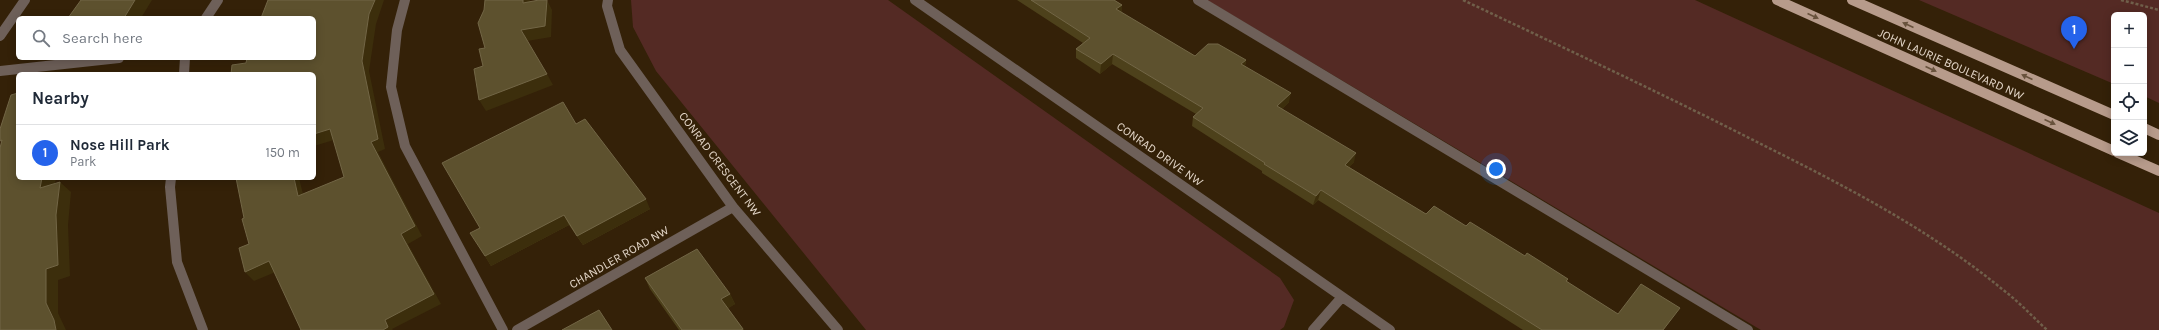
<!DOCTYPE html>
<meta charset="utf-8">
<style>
body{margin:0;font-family:Karla,sans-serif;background:#f2f2f3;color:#1f2937}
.controls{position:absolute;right:12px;top:12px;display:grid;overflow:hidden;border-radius:6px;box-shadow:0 2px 10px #0003}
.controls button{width:36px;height:36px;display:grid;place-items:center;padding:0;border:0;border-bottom:1px solid #e0e1e3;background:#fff;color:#1f2937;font:20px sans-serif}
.you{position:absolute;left:1496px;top:169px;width:14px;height:14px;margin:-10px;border:3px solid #fff;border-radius:50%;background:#1a73e8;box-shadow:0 0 0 6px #1a73e833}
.badge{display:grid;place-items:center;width:26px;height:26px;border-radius:50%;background:#2563eb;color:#fff;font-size:13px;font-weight:700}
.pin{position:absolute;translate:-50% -33px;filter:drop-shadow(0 1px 2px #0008)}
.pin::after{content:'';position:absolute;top:21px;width:14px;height:12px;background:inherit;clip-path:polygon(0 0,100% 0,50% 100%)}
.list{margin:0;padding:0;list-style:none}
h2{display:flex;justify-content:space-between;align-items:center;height:52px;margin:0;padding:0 16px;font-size:17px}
h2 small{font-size:13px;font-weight:400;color:#747a83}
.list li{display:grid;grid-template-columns:26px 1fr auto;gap:12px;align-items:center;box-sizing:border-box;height:56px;padding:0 16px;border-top:1px solid #e0e1e3}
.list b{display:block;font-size:15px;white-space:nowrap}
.list p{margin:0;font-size:13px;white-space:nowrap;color:#747a83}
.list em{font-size:13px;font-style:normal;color:#747a83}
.icon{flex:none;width:22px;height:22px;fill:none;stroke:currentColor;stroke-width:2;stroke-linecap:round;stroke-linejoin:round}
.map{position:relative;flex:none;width:2159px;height:330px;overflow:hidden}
.search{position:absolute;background:#fff;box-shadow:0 2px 10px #0003;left:16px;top:16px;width:300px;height:44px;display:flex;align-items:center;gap:10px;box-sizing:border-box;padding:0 14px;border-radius:6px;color:#747a83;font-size:15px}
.panel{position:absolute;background:#fff;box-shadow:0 2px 10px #0003;left:16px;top:72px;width:300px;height:108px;border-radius:6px}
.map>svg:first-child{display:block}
.green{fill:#542a24}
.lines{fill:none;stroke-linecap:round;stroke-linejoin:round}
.path{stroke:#705f4a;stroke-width:2.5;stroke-dasharray:3 2;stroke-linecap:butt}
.minor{stroke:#6e6059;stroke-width:10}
.major{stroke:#b79b8b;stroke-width:10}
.wall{fill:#4d411b}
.shaded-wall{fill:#3c2e0c}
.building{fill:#5d512e;stroke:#726646}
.oneway{fill:#68523c}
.labels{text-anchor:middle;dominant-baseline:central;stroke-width:3.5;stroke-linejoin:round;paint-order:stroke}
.street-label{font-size:12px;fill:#e3d6c8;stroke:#342108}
</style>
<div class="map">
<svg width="2159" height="330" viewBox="0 0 2159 330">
<rect width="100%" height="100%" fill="#342108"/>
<path class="green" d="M631 0H888L1280 278 1294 300 1284 327 1280 330H866L656 71 633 27Z
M1207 0H1695L2159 213V330H1761Z
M1919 0H2159V103L2144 96V15H2114V84Z"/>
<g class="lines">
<path class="path" d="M1463 0C1562 47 1661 93 1759 143 1843 185 1929 229 2002 289 2018 301 2032 316 2047 330
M2121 0 2159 10"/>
<path class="minor" d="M405 0 397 30 391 87 405 146 503 330
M608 0 607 6 620 50 733 207 838 330
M915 0 1390 330
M1198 0 1748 330
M206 18 218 0
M0 36 25 0
M0 71 119 58
M184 74 185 58
M171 178 170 187 177 262 203 330
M517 330 733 207
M1313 330 1342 297"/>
<path class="major" d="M1777 0 2114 151
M1852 0 2114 115
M2144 128 2159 135
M2118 153 2159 171"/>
</g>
<path class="wall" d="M1017 0H1114L1122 5V13L1195 56 1246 60 1245 66 1289 102 1282 109 1354 162 1349 167 1426 214 1466 226 1568 279 1567 282 1618 314 1674 316 1663 330H1523L1318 200 1313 205 1262 173V171L1192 126 1193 117 1196 114 1112 64 1100 74 1076 58V49L1083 43Z
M576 124 650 209 583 245 569 225 491 266 485 256 480 228Z
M645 278 730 294 735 304 728 308 744 330H679L650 289Z"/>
<path class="shaded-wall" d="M135 0H152L141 18H124Z
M375 0H384L376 24 369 71 385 149 378 152 422 236 408 244 441 304 392 329 393 330H383L401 234 371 142 362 61 369 14Z
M523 0H530L528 14 523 3Z
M547 0 552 10 551 37 527 41 521 30Z
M1122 5V15L1116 9Z
M1113 54 1112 64 1100 74 1101 64Z
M1246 60 1244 70 1241 64Z
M547 74 553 85 486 111 479 100Z
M1291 93 1289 102 1275 116 1277 106Z
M330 129 337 139 314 146V134Z
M1356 153 1354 162 1343 174 1345 165Z
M42 178H56L52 198 40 188Z
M294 178H299L306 206 298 196Z
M60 182 71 192 68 225 70 276 58 280V313L66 330H56L46 303V269L56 215Z
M1321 190 1318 200 1313 205 1316 196Z
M646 199 650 209 583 245 577 236Z
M564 215 569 225 491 266 485 256Z
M269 261 278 271 254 281 245 272Z
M730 294 735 304 726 310 721 299Z"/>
<path class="building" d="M81 0H135L124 18H68Z
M268 0H375L369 14 362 61 378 139 371 142 415 226 401 234 434 294 385 320 388 327 383 330H300H301L269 261 245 272 239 248 249 244 242 219 244 218 236 178H294L298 196 344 177 330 129 314 134V74H231L232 65 246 63 247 58H314V18H261Z
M485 0H523V3L539 0H547L545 26 521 30 547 74 479 100 474 69 483 66 479 49 485 48 478 23 484 10Z
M1031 0H1114L1122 5 1116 9 1195 56 1208 44H1218L1246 60 1241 64 1291 93 1277 106 1356 153 1345 165 1426 214 1434 206 1466 226 1470 222 1525 256 1527 253 1568 279 1566 281 1618 314 1641 284 1680 308 1663 330H1542L1321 190 1316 196 1264 164 1265 163 1193 117 1203 108 1113 54 1101 64 1076 49 1090 38Z
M18 93V178H42L40 188 60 182 56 215 58 265 46 269V303L54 320 56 330H0V148L2 140 0 141V129L11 95Z
M563 102 576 124 585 119 646 199 577 236 564 215 485 256 470 233 480 228 442 163Z
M697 249 730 294 721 299 743 329 741 330H682L645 278Z
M599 310 612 330H562Z"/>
<defs><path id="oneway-solid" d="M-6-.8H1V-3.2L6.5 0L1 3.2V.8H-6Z"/></defs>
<g class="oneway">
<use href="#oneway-solid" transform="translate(1813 16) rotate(24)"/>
<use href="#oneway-solid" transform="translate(1908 25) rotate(-156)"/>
<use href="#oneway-solid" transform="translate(1931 69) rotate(24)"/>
<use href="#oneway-solid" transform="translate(2027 77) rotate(-156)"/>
<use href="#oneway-solid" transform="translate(2050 122) rotate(24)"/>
</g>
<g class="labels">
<g class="street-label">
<text transform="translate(1951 64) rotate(24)">JOHN LAURIE BOULEVARD NW</text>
<text transform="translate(1160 154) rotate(35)">CONRAD DRIVE NW</text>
<text transform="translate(720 164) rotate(53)">CONRAD CRESCENT NW</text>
<text transform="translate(619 257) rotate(-30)">CHANDLER ROAD NW</text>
</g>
</g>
</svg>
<div class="controls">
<button>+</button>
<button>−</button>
<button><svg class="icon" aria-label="locate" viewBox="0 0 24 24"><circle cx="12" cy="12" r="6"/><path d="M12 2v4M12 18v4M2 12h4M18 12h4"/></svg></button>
<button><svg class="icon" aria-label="layers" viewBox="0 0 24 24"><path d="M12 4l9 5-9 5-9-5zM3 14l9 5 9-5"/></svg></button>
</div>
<div class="you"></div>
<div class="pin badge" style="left:2074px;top:49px">1</div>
<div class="search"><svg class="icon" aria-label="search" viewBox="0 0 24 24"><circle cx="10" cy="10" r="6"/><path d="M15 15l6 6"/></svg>Search here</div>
<section class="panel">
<h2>Nearby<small></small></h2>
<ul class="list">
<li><span class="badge">1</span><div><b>Nose Hill Park</b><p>Park</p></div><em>150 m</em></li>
</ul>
</section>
</div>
